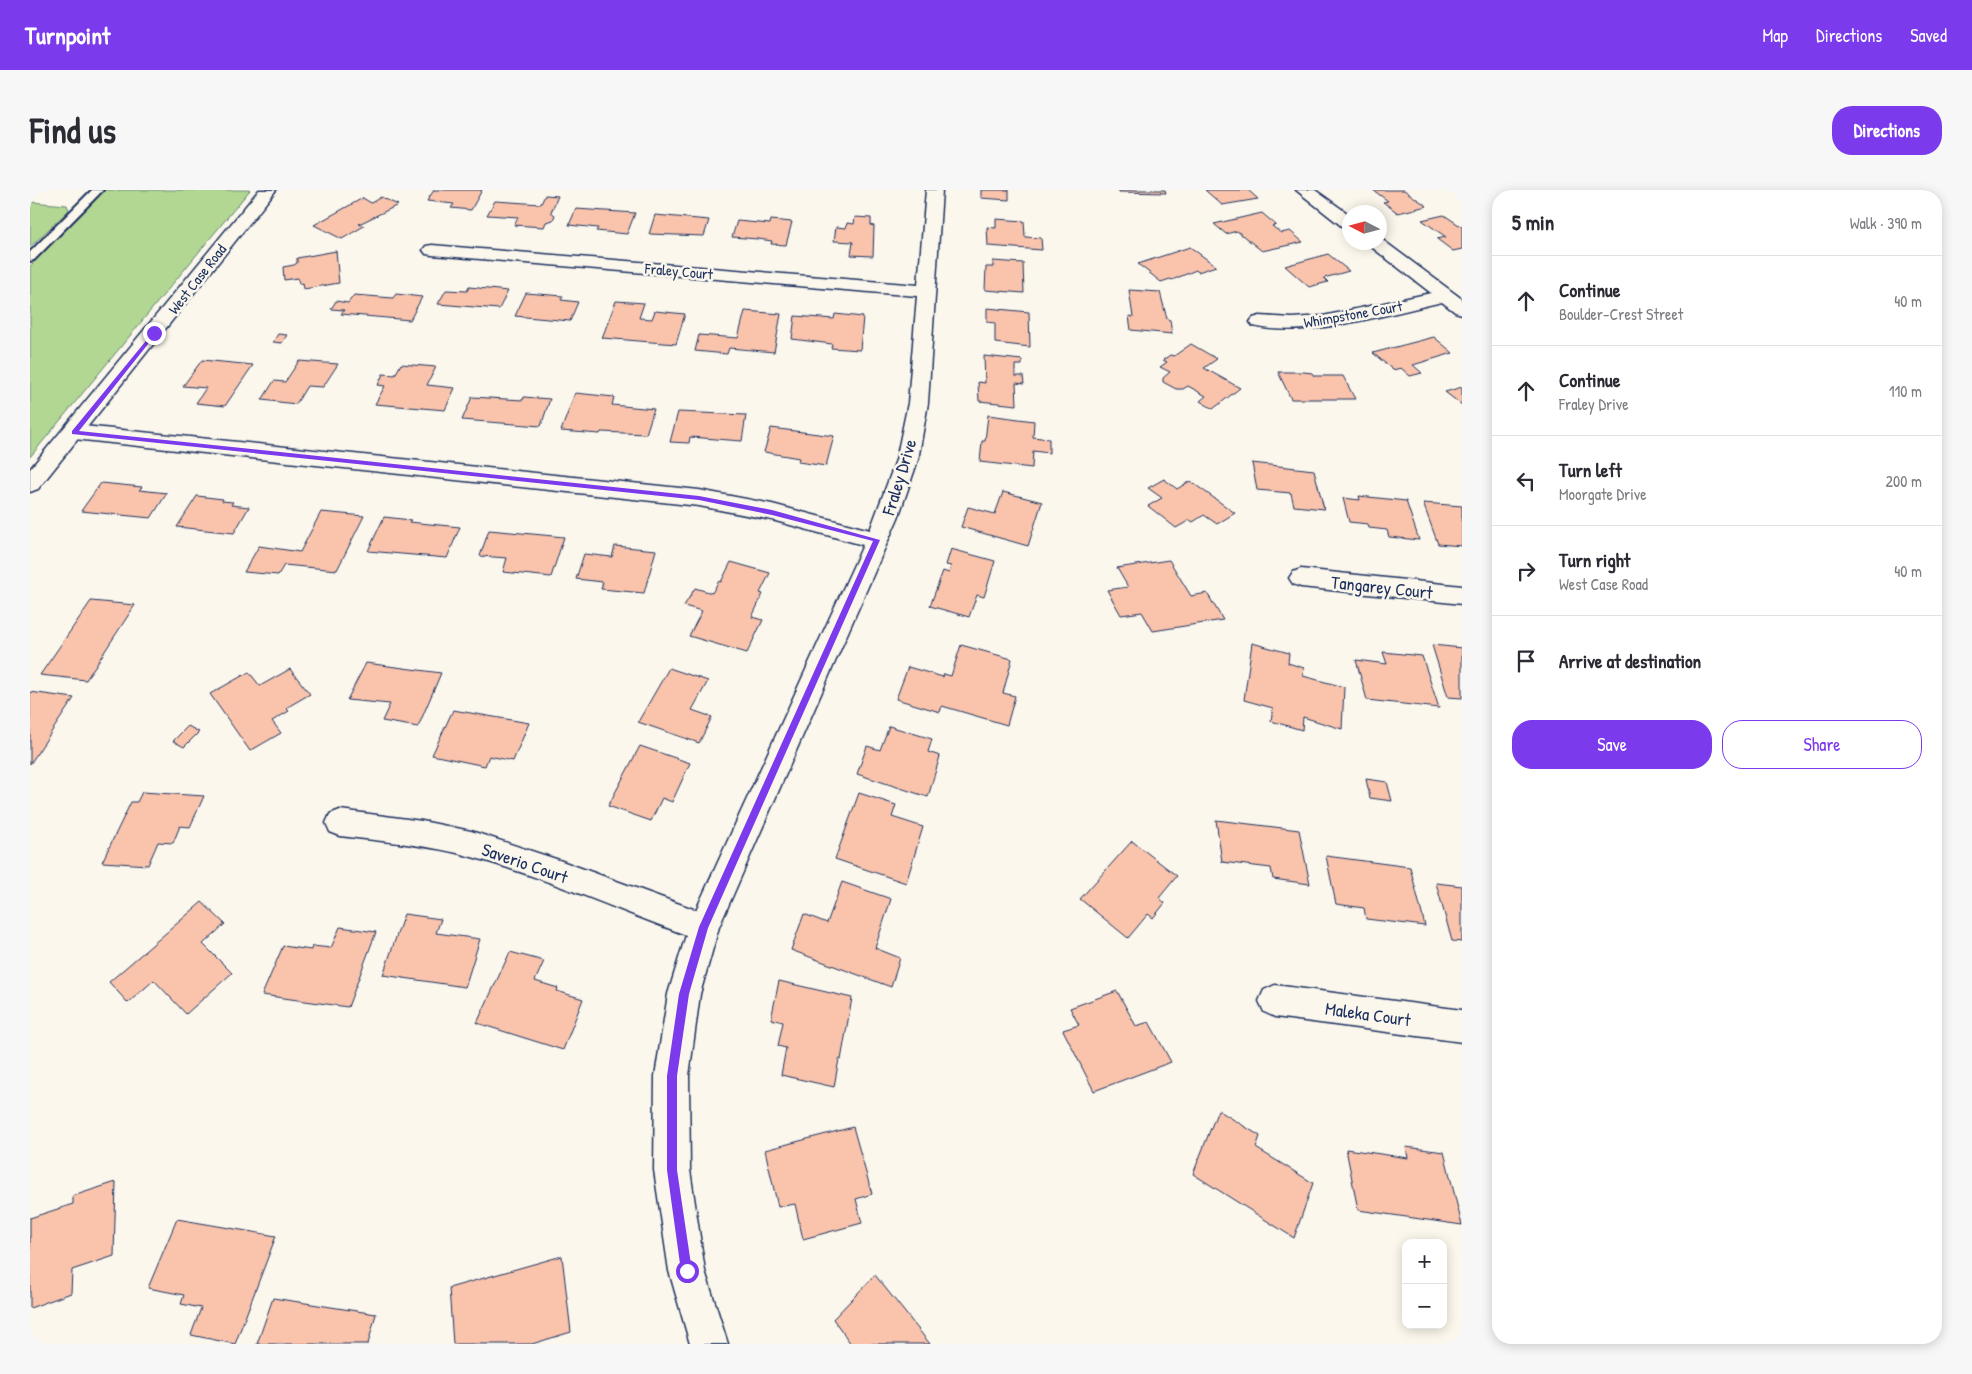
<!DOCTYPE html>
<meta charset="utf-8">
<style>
body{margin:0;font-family:"Patrick Hand",sans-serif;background:#f7f7f7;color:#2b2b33}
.controls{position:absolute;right:15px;bottom:15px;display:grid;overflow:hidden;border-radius:10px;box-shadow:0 2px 12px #0003}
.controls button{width:45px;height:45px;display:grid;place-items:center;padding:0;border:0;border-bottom:1px solid #e1e1e2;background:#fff;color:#2b2b33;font:25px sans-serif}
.compass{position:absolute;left:1312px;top:15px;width:45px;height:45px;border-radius:50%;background:#fff;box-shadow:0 2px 12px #0003;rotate:276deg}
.stop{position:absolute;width:15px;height:15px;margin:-11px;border:4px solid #7c3aed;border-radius:50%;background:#fff}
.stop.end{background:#7c3aed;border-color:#fff;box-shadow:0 1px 5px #0008}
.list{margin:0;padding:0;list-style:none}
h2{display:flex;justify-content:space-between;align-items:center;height:65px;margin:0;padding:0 20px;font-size:21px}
h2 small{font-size:16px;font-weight:400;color:#7c7c81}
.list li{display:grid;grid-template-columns:32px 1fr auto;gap:15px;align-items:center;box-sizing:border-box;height:90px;padding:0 20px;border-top:1px solid #e1e1e2}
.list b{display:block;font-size:19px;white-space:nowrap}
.list p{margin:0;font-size:16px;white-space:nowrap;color:#7c7c81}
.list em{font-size:16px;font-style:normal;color:#7c7c81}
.actions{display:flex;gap:10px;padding:15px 20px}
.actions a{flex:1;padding:11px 0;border:1px solid #7c3aed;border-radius:20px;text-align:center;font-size:18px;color:#7c3aed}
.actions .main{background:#7c3aed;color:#fff}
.icon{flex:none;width:28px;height:28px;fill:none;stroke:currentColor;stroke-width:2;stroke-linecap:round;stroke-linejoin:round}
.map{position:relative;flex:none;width:1432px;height:1154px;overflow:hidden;border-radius:20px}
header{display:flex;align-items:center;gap:30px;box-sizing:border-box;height:70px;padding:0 25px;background:#7c3aed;color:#fff}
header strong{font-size:24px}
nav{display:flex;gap:28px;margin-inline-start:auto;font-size:18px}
.intro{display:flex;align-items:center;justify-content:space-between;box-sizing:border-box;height:120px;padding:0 30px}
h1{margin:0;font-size:35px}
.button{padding:12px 22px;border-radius:20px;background:#7c3aed;color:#fff;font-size:18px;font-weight:700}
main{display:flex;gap:30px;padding:0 30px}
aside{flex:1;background:#fff;border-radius:20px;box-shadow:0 2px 12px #0003}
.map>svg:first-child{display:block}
.green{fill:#b1d792;stroke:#668378}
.building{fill:#fac4ac;stroke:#1b2f5e}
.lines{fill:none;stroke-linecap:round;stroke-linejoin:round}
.lane-casing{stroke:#1b2f5e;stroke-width:4}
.street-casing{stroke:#1b2f5e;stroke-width:3}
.secondary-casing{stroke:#1b2f5e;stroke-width:3}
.lane{fill:#fbf7ec;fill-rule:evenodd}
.street{fill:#fbf7ec;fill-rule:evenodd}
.secondary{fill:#fbf7ec;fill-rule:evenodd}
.route{fill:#7c3aed}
.labels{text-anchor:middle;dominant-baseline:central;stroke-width:5;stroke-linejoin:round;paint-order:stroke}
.far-street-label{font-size:15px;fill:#1b2f5e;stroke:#fbf7ec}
.street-label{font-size:18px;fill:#1b2f5e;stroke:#fbf7ec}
</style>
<header>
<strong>Turnpoint</strong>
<nav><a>Map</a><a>Directions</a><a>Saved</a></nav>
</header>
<div class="intro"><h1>Find us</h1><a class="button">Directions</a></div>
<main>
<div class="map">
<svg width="1432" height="1154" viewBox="0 0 1432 1154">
<rect width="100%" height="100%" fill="#fbf7ec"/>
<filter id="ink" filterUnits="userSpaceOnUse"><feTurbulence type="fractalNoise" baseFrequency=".02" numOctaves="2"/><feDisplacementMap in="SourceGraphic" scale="10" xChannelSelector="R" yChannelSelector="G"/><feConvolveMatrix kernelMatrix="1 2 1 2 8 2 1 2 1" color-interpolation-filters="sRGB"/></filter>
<g filter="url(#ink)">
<path class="green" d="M75 0H220L0 267V76Z
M0 12 37 15 39 20 0 57Z"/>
<path class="building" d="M404 0H452L441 20 421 18 424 14 397 11Z
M951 0H979V10L951 8Z
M1089 0H1135L1136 3 1089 2Z
M1175 0H1218L1228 9 1192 15Z
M1343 0H1374L1397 16 1368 23 1353 12 1358 11Z
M515 5 528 6 521 22 525 25 523 30 516 32 514 37 484 35 488 27 457 25 465 11 511 14Z
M351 7 368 15 329 34 334 36 312 49 284 35 333 8 341 13Z
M546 19 605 23 597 44 566 41 568 38 539 35Z
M1232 23 1246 35 1242 36 1251 43 1260 41 1273 52 1232 61 1207 41 1196 44 1184 34Z
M625 25 679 30 674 46 619 44Z
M1414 25 1432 37V59L1423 61 1407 49 1416 47 1392 30Z
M825 27 841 28V35L844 36 843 66 821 65 823 52 804 51 806 37 816 38 817 33 824 34Z
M966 29 994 31 995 47 1011 48 1012 60 958 56 957 37 966 38Z
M741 30 762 32 756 55 741 54 742 51 728 49 702 47 707 31 740 34Z
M1160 57 1186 76 1168 82 1166 80 1142 90 1140 89 1131 92 1108 74Z
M306 61 309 93 274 99 273 93 269 94 268 88 254 90 253 77 264 75 267 73V68Z
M1298 64 1319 81 1294 88 1298 92 1279 97 1255 76Z
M963 71 993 73 994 103 955 100 956 77H963Z
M439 97 478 101 469 119 408 114 416 100 437 101Z
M1099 100 1130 102 1137 129 1140 130 1142 144 1101 140 1099 126 1103 127Z
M496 103 533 106 531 110 548 112 540 131 485 126Z
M366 104 392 107 380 130 311 124 314 120 301 119 306 111 318 113 324 105 363 108Z
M586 111 614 113 609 128 622 129 625 121 655 124 646 154 572 148Z
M957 118 999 122 1000 157 965 153V133L957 132Z
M715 121 751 124 744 162 699 158 697 164 665 161 669 145 708 148Z
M805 124 833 127 830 160 801 158 802 154 762 149 765 126 804 129Z
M248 144 257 145 252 153 243 152Z
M1404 147 1423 163 1383 175 1392 183 1380 186 1371 178 1363 180 1343 163Z
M1161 154 1187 169 1174 178 1210 198 1183 219 1170 211 1176 206 1158 196 1153 199H1146L1133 192V188L1140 182 1130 177 1137 172 1133 170 1140 165 1144 166Z
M954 166 992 170V175H985V186H993L994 194 986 193 987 215 949 211 948 192 955 193Z
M172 170 223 175 195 216 166 213 176 198 153 196Z
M269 171 308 174 293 197 277 196 266 214 232 210 244 191 255 192Z
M371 174 406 177 397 195 425 198 415 220 345 214 355 196 348 195 353 184 365 185Z
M1248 182H1274L1282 183 1284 186H1313L1325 209H1261Z
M1432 197V215L1415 202Z
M545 203 584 207 582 215 624 219 616 244 571 242 570 244 531 241Z
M442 207 493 210 494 207 520 209 511 236 432 230Z
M648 222 716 225 712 251 660 247 659 253 640 252Z
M958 225 1004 231 1003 247 1019 249V263L1003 261 1002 278 950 272 952 251H955Z
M741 238 804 246 796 276 768 272 769 268 734 262Z
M1222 273 1284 280 1294 319 1264 316 1261 303 1227 300Z
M1134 289 1147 299 1160 291 1205 323 1187 334 1174 325 1163 332 1160 330 1146 338 1118 316 1132 308 1118 298Z
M71 293 112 297 109 300 137 303 121 328 51 321Z
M973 302 1012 312 998 356 931 337 938 317 965 324Z
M167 306 193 309 192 311 203 312 201 315 219 317 204 343 147 337Z
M1329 306 1376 311 1389 350 1359 347 1357 340 1339 338 1338 334 1319 332 1313 308 1330 310Z
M1393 313 1432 316V356L1408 354Z
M291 322 334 326 307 380 254 375 248 385 214 382 229 356 270 362Z
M354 327 381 330 379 332 430 337 417 368 338 361Z
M459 340 534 347 521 387 473 382 477 368 450 366Z
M585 356 626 360 614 403 571 399 573 392 546 389 554 364 582 367Z
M921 359 965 371 954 407 947 405 939 427 900 416 913 381 919 383 921 376 916 375Z
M1139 370 1161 406 1177 403 1193 430 1123 441 1112 422 1091 425 1077 400 1098 397 1087 378Z
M701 372 740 383 730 403 733 404 722 427 733 430 717 463 659 446 672 421 654 416 665 398 682 403 689 391 691 392Z
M61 411 105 415 56 490 10 485Z
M1222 453 1259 463 1258 473 1274 478 1273 486 1314 497 1312 539 1273 527 1272 540 1241 531 1243 518 1214 510Z
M931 455 982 469 973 503 985 506 977 535 912 516 910 522 866 509 878 477 913 487 914 484 921 486Z
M1402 455 1432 458V508L1418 507Z
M1353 462 1392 466 1409 518 1337 510 1326 470 1357 474Z
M336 473 411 483 388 537 352 531 360 514 317 510Z
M639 478 678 491 662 520 682 527 669 553 608 532Z
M260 479 280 504 256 518 259 521 242 531 251 543 220 561 180 504 219 482 230 496Z
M0 502 44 508 0 574Z
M423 520 499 533 483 571 459 566 455 576 402 565Z
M158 536 169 542 154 557 143 551Z
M859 536 902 549 898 562 910 566 898 607 827 584 837 556 850 560Z
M610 556 660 573 642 612 632 608 621 631 578 616Z
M1336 589 1357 592 1362 611 1340 608Z
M112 602 174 606 160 637 150 636 143 653 128 652 118 675 72 672 101 612H107Z
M829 603 866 615 862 627 893 637 876 693 805 669Z
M1186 630 1269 640 1280 694 1243 689 1241 678 1192 672Z
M1102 651 1147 686 1129 708 1135 713 1123 728 1118 724 1098 748 1050 709Z
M1296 666 1380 677 1395 736 1336 729 1334 718 1306 714Z
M812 692 861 709 845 758 870 768 861 797 761 760 774 724 797 733Z
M1406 693 1432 696V752L1422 751Z
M172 712 195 734 173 754 202 783 156 824 124 790 98 813 79 792Z
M374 724 411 729 406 743 450 749 435 797 353 785Z
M310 737 346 742 318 817 232 805 253 756 281 760 282 756 301 758Z
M480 762 514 771 505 791 528 798 527 801 553 809 533 860 447 833Z
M749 791 822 808 811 870 809 869 804 897 751 885 756 858 748 856 753 832 741 829Z
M1087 801 1106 836 1119 832 1141 872 1064 901 1033 840 1049 835 1040 818Z
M1188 920 1230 946 1226 958 1283 993 1264 1048 1163 984Z
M823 937 842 1004 826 1009 832 1033 773 1049 765 1014 748 1017 735 960Z
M1376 957 1414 962 1432 1035 1328 1020 1316 959 1378 968Z
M86 992 84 1066 42 1080 41 1103 0 1118V1028L43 1014V1006Z
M147 1029 246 1046 205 1154 161 1145 171 1118 151 1114 154 1105 118 1098Z
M532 1066 541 1142 502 1154H423L419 1098Z
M845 1085 900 1154H821L803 1129Z
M243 1108 346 1124 338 1154H227Z"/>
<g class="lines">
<defs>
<path id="lane" d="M62 0H73L4 70 0 71V62Z"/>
<path id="street" d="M896 0H912L898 213 888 270 868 328 689 737 670 804 659 886 660 980 675 1081 698 1154H660L639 1081 624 980 625 886 638 804 656 745C580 717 505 683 427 663 389 654 349 651 310 646L300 642 296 633 300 624 310 620 392 631 441 641 529 670 666 720 833 355 742 330 669 316 44 249 36 247 33 242 36 237 44 235 669 300 742 314 840 340 866 270 878 213 887 106 402 65 396 64 393 60 396 56 402 55 888 95Z
M1266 0H1285L1320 25V39L1314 38Z
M1350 48 1432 109V124L1425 122 1412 112C1358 124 1277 149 1223 136L1220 132 1223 128 1230 126 1262 128 1293 126 1401 103 1335 52H1350Z
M1271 379 1432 396V414L1271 397 1263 394 1259 388 1263 382Z
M1245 795 1432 820V852L1245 827 1234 822 1229 811 1234 800Z"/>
<path id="secondary" d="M229 0H246L8 299 0 302V279Z"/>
</defs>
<use href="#lane" class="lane-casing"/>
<use href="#street" class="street-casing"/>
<use href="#secondary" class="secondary-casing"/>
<use href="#lane" class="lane"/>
<use href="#street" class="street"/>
<use href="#secondary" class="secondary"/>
</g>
</g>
<path class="route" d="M124 141 126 144 49 241 669 306 742 320 850 350 678 738 659 804 647 886V980L662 1081 661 1085 657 1086 653 1085 651 1081 637 980V886L649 804 669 737 843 351 742 325 669 310 42 244V241Z"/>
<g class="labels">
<g class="far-street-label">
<text transform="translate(649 81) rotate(5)">Fraley Court</text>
<text transform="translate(167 89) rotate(-52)">West Case Road</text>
<text transform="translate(1323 124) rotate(-10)">Whimpstone Court</text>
</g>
<g class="street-label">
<text transform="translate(869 287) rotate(-73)">Fraley Drive</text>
<text transform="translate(1352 397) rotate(6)">Tangarey Court</text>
<text transform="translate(495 673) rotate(19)">Saverio Court</text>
<text transform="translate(1338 824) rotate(8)">Maleka Court</text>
</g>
</g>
</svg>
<div class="controls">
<button>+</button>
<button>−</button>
</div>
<svg class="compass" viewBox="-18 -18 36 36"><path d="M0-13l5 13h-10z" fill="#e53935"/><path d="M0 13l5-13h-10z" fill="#7c7c81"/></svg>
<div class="stop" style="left:657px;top:1081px"></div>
<div class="stop end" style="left:124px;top:143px"></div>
</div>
<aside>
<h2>5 min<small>Walk · 390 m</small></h2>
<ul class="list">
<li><svg class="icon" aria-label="ahead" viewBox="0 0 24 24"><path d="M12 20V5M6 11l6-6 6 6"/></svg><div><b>Continue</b><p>Boulder-Crest Street</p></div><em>40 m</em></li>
<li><svg class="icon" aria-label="ahead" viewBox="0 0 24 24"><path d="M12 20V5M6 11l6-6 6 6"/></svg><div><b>Continue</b><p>Fraley Drive</p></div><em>110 m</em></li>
<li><svg class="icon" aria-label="left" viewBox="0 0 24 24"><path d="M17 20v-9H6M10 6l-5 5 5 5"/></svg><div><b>Turn left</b><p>Moorgate Drive</p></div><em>200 m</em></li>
<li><svg class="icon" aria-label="right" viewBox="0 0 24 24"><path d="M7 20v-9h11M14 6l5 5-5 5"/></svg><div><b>Turn right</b><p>West Case Road</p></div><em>40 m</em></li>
<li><svg class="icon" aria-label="arrive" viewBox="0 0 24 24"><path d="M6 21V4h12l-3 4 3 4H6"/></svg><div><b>Arrive at destination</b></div></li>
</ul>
<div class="actions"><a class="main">Save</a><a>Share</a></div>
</aside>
</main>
